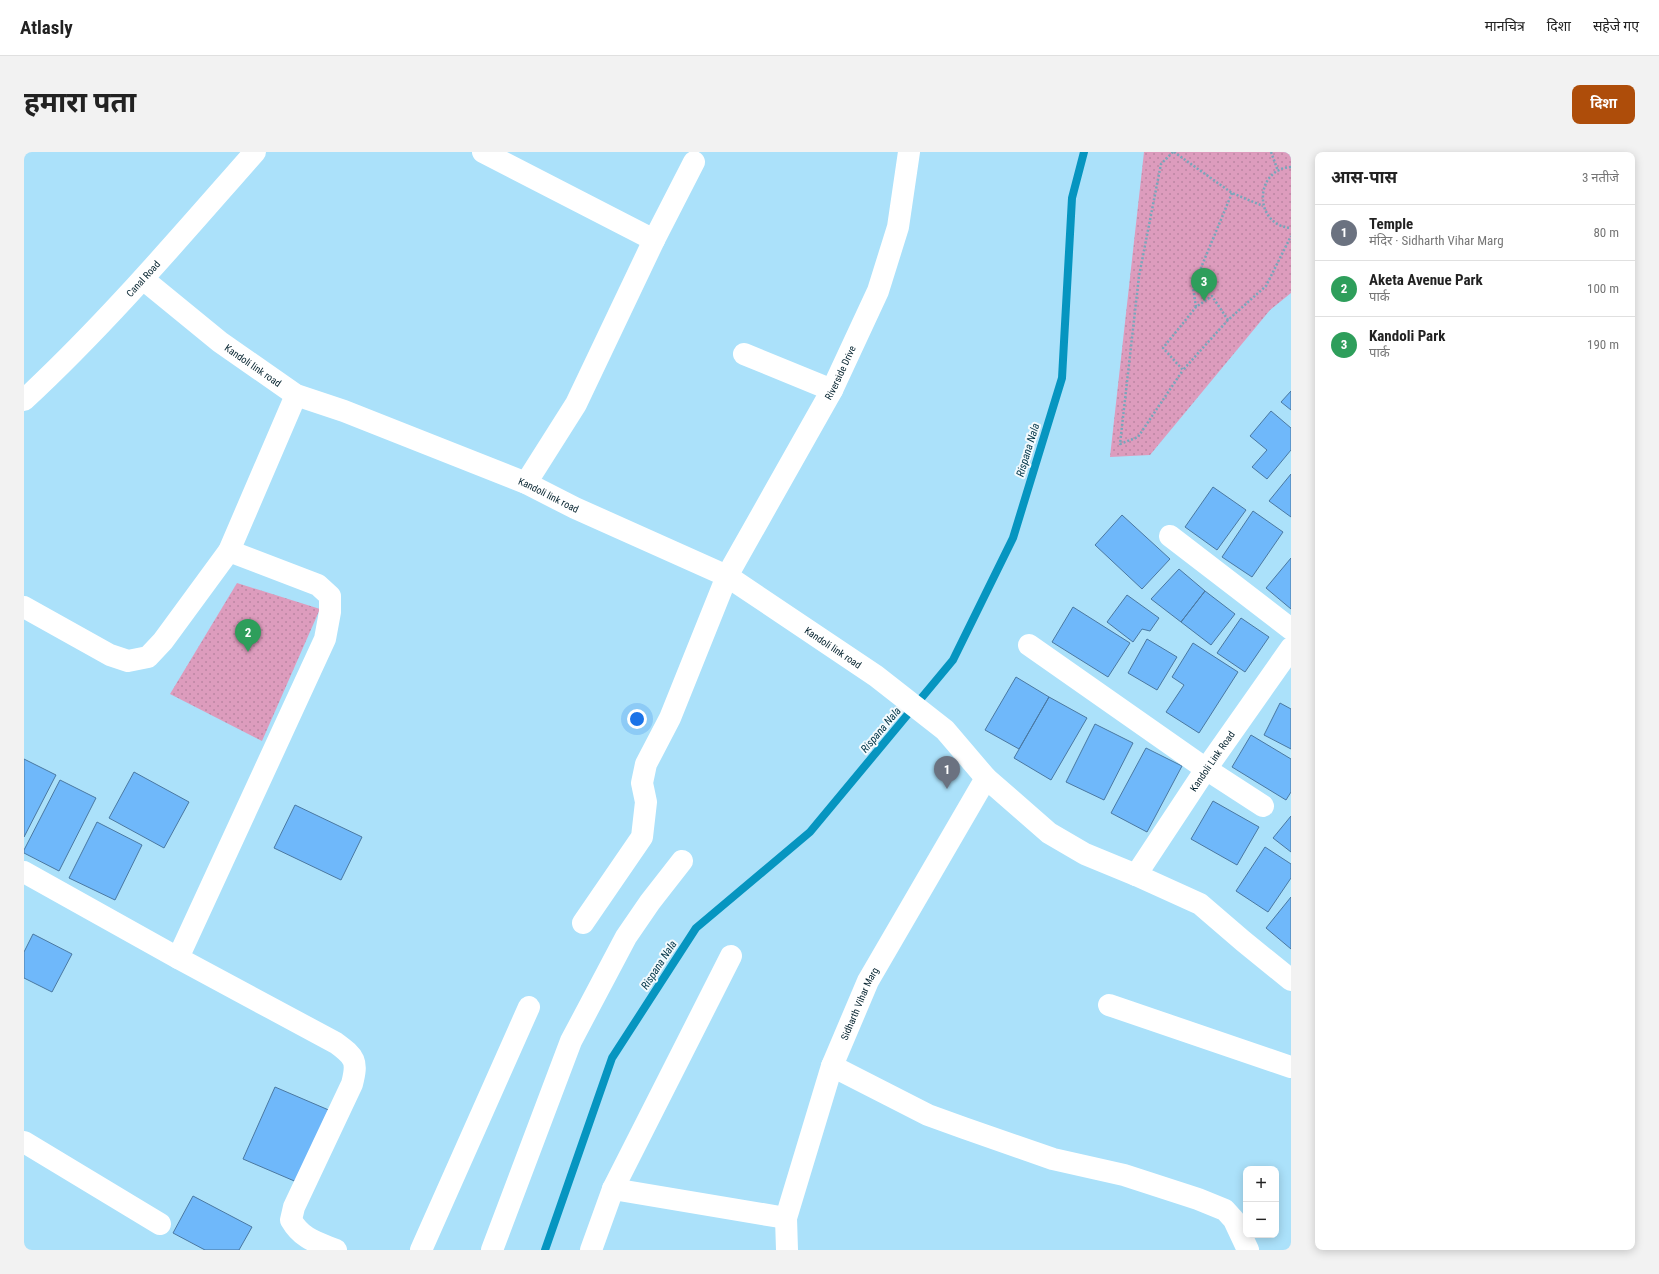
<!DOCTYPE html>
<html lang="hi">
<meta charset="utf-8">
<style>
body{margin:0;font-family:"Roboto Condensed","Noto Sans Devanagari",sans-serif;background:#f2f2f2;color:#222}
.controls{position:absolute;right:12px;bottom:12px;display:grid;overflow:hidden;border-radius:8px;box-shadow:0 2px 10px #0003}
.controls button{width:36px;height:36px;display:grid;place-items:center;padding:0;border:0;border-bottom:1px solid #e0e0e0;background:#fff;color:#222;font:20px sans-serif}
.you{position:absolute;left:613px;top:567px;width:14px;height:14px;margin:-10px;border:3px solid #fff;border-radius:50%;background:#1a73e8;box-shadow:0 0 0 6px #1a73e833}
.badge{display:grid;place-items:center;width:26px;height:26px;border-radius:50%;background:#ae4d0a;color:#fff;font-size:13px;font-weight:700}
.pin{position:absolute;translate:-50% -33px;filter:drop-shadow(0 1px 2px #0008)}
.pin::after{content:'';position:absolute;top:21px;width:14px;height:12px;background:inherit;clip-path:polygon(0 0,100% 0,50% 100%)}
.list{margin:0;padding:0;list-style:none}
h2{display:flex;justify-content:space-between;align-items:center;height:52px;margin:0;padding:0 16px;font-size:17px}
h2 small{font-size:13px;font-weight:400;color:#767676}
.list li{display:grid;grid-template-columns:26px 1fr auto;gap:12px;align-items:center;box-sizing:border-box;height:56px;padding:0 16px;border-top:1px solid #e0e0e0}
.list b{display:block;font-size:15px;white-space:nowrap}
.list p{margin:0;font-size:13px;white-space:nowrap;color:#767676}
.list em{font-size:13px;font-style:normal;color:#767676}
.map{position:relative;flex:none;width:1267px;height:1098px;overflow:hidden;border-radius:8px}
header{display:flex;align-items:center;gap:24px;box-sizing:border-box;height:56px;padding:0 20px;background:#fff;border-bottom:1px solid #e0e0e0}
header strong{font-size:19px}
nav{display:flex;gap:22px;margin-inline-start:auto;font-size:14px}
.intro{display:flex;align-items:center;justify-content:space-between;box-sizing:border-box;height:96px;padding:0 24px}
h1{margin:0;font-size:28px}
.button{padding:10px 18px;border-radius:8px;background:#ae4d0a;color:#fff;font-size:14px;font-weight:700}
main{display:flex;gap:24px;padding:0 24px}
aside{flex:1;background:#fff;border-radius:8px;box-shadow:0 2px 10px #0003}
.map>svg:first-child{display:block}
.park{fill:url(#park-dots)}
.lines{fill:none;stroke-linecap:round;stroke-linejoin:round}
.stream{stroke:#0695c0;stroke-width:8}
.building{fill:#6fb8fa;stroke:#4a78a1}
.path{stroke:#78a6bb;stroke-width:2.5;stroke-dasharray:2 2;stroke-linecap:butt}
.minor{stroke:#fff;stroke-width:22}
.labels{text-anchor:middle;dominant-baseline:central;stroke-width:4;stroke-linejoin:round;paint-order:stroke}
.street-label{font-size:10px;fill:#05232f;stroke:#f3fafd}
.water-label{font-size:11px;font-style:italic;fill:#003446;stroke:#f3fafd}
</style>
<header>
<strong>Atlasly</strong>
<nav><a>मानचित्र</a><a>दिशा</a><a>सहेजे गए</a></nav>
</header>
<div class="intro"><h1>हमारा पता</h1><a class="button">दिशा</a></div>
<main>
<div class="map">
<svg width="1267" height="1098" viewBox="0 0 1267 1098">
<defs>
<pattern id="park-dots" width="8" height="8" patternUnits="userSpaceOnUse"><rect width="8" height="8" fill="#dd9cbd"/><path d="M2 2h.1M6 6h.1" fill="none" stroke="#bc86a3" stroke-width="1.8" stroke-linecap="round"/></pattern>
</defs>
<rect width="100%" height="100%" fill="#abe1fa"/>
<path class="park" d="M1120 0H1267V141L1246 158 1126 303 1086 305Z
M213 431 296 457 238 589 146 542Z"/>
<g class="lines">
<path class="stream" d="M521 1098 588 906 672 776 786 680 929 508 989 386 1038 226 1048 46 1060 0"/>
</g>
<path class="building" d="M1267 239V258L1257 250Z
M1247 259 1267 276V298L1243 327 1228 315 1243 298 1226 284Z
M1267 322V365L1245 349Z
M1189 335 1222 358 1193 398 1161 375Z
M1229 359 1259 380 1228 425 1198 405Z
M1098 363 1146 407 1118 437 1071 393Z
M1267 406V457L1242 436Z
M1155 417 1181 439 1157 470 1127 447Z
M1181 439 1211 462 1187 493 1157 470Z
M1103 443 1135 466 1126 479 1118 477 1109 490 1083 470Z
M1049 455 1106 491 1084 525 1028 490Z
M1217 466 1245 485 1221 520 1193 501Z
M1123 487 1153 505 1133 538 1104 521Z
M1169 491 1214 520 1175 581 1142 560 1160 533 1148 525Z
M992 525 1025 545 995 597 961 578Z
M1025 545 1063 566 1027 628 990 606Z
M1256 551 1267 557V597L1240 583Z
M1071 572 1109 591 1080 648 1042 630Z
M1227 583 1267 607V640L1262 648 1208 615Z
M1122 596 1158 614 1123 680 1087 661Z
M0 607 32 623 0 685Z
M110 620 165 650 140 696 85 666Z
M36 628 72 646 35 719 0 701V698Z
M1189 649 1235 675 1213 713 1167 687Z
M271 653 338 685 317 728 250 696Z
M1267 664V700L1249 686Z
M73 670 118 693 91 748 45 726Z
M1241 695 1267 712V726L1244 760 1212 739Z
M1267 745V797L1242 776Z
M9 782 48 802 28 840 0 826V800Z
M251 935 307 959 275 1031 219 1007Z
M169 1044 228 1075 215 1098H181L149 1081Z"/>
<g class="lines">
<path class="path" d="M1149 0 1137 12 1115 124 1096 292 1114 285 1159 218
M1150 0 1208 41 1239 54
M1247 0 1254 19
M1267 15C1230 17 1229 73 1267 76
M1172 155 1169 135 1208 41
M1204 168 1159 218 1139 196 1172 155 1188 144 1204 168 1242 134 1267 84"/>
<g class="minor">
<path d="M459 0 630 88"/>
<path id="s1" d="M119 127 196 190 272 243 320 259 502 331 551 356 703 424 852 524 921 578 962 626 1025 681 1061 702 1112 723 1176 752 1219 789 1267 828"/>
<path d="M720 202 808 238"/>
<path id="s2" d="M0 248C83 171 156 85 231 0"/>
<path d="M502 331 552 252 630 88 670 10"/>
<path d="M1146 384 1267 477"/>
<path d="M0 455 86 503 104 509 124 505 139 489 205 399 272 243"/>
<path d="M1005 493 1182 617 1239 654"/>
<path d="M0 720 154 806 312 891C331 905 334 909 328 932L270 1055 267 1068C278 1087 292 1090 312 1098"/>
<path id="s3" d="M1112 723 1182 617 1267 496"/>
<path id="s4" d="M559 771 618 685 622 650 618 631 622 612 646 566 703 424 808 238 854 139 874 75 885 0"/>
<path d="M154 806 301 487 306 460V444L294 433 205 399"/>
<path d="M1085 853 1267 915"/>
<path d="M808 914 904 963 940 976 1029 1007 1100 1023 1174 1047 1201 1058 1210 1068 1224 1098"/>
<path d="M0 990 136 1072"/>
<path d="M589 1037 762 1066"/>
<path d="M397 1098 505 855"/>
<path d="M468 1098 547 889 602 785 626 750 658 709"/>
<path d="M567 1098 589 1037 707 804"/>
<path id="s5" d="M763 1098 762 1066 808 914 844 829 962 626"/>
</g>
</g>
<g class="labels">
<g class="street-label">
<text stroke="none"><textPath href="#s2" startOffset="170">Canal Road</textPath></text>
<text stroke="none"><textPath href="#s1" startOffset="140">Kandoli link road</textPath></text>
<text stroke="none"><textPath href="#s4" startOffset="616">Riverside Drive</textPath></text>
<text stroke="none"><textPath href="#s1" startOffset="464">Kandoli link road</textPath></text>
<text stroke="none"><textPath href="#s1" startOffset="788">Kandoli link road</textPath></text>
<text stroke="none"><textPath href="#s3" startOffset="137">Kandoli Link Road</textPath></text>
<text stroke="none"><textPath href="#s5" startOffset="259">Sidharth Vihar Marg</textPath></text>
</g>
<g class="water-label">
<text transform="translate(1004 298) rotate(-73)">Rispana Nala</text>
<text transform="translate(857 578) rotate(-50)">Rispana Nala</text>
<text transform="translate(635 813) rotate(-57)">Rispana Nala</text>
</g>
</g>
</svg>
<div class="controls">
<button>+</button>
<button>−</button>
</div>
<div class="you"></div>
<div class="pin badge" style="left:923px;top:637px;background:#6b7280">1</div>
<div class="pin badge" style="left:224px;top:500px;background:#2e9e5b">2</div>
<div class="pin badge" style="left:1180px;top:149px;background:#2e9e5b">3</div>
</div>
<aside>
<h2>आस-पास<small>3 नतीजे</small></h2>
<ul class="list">
<li><span class="badge" style="background:#6b7280">1</span><div><b>Temple</b><p>मंदिर · Sidharth Vihar Marg</p></div><em>80 m</em></li>
<li><span class="badge" style="background:#2e9e5b">2</span><div><b>Aketa Avenue Park</b><p>पार्क</p></div><em>100 m</em></li>
<li><span class="badge" style="background:#2e9e5b">3</span><div><b>Kandoli Park</b><p>पार्क</p></div><em>190 m</em></li>
</ul>
</aside>
</main>
